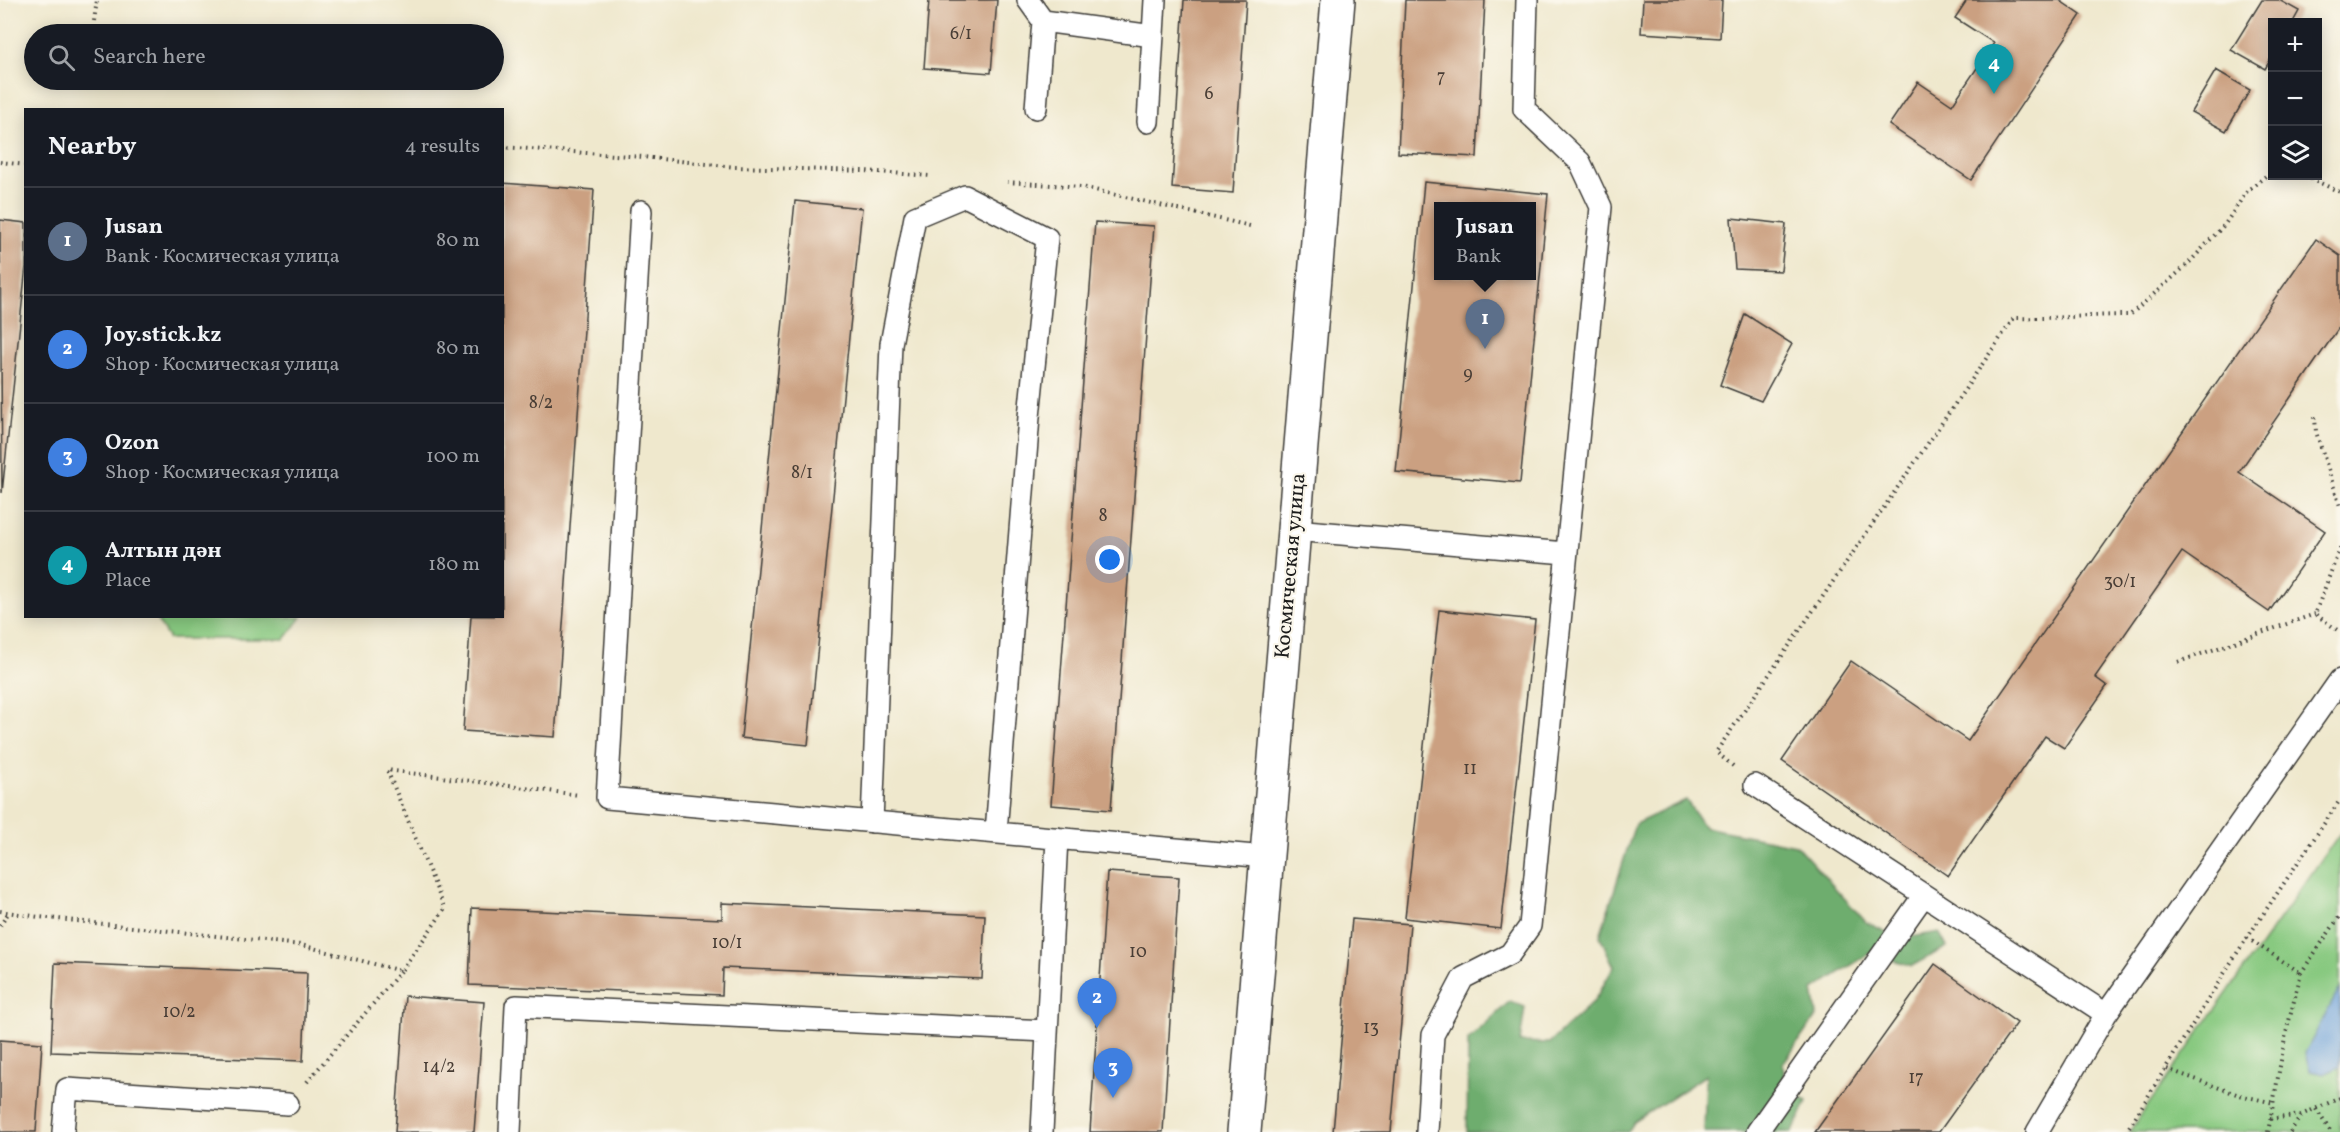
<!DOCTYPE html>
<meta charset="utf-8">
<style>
body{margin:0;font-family:Vollkorn,serif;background:#242831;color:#f1f3f6}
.controls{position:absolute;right:18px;top:18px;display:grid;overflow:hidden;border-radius:0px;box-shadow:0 3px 15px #0003}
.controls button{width:54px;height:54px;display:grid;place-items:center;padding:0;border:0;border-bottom:2px solid #363941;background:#171b24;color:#f1f3f6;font:30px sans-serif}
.you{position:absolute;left:1110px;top:560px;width:21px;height:21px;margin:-15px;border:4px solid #fff;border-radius:50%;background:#1a73e8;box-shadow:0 0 0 9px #1a73e833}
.badge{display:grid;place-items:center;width:39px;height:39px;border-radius:50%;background:#c8321e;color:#fff;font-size:20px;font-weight:700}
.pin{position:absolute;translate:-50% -50px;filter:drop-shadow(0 2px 3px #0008)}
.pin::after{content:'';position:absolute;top:32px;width:21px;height:18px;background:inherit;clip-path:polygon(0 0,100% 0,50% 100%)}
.popup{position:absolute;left:1434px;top:202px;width:102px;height:78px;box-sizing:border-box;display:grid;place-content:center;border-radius:0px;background:#171b24;filter:drop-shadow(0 2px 4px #0005);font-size:20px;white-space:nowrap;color:#9ea1a6}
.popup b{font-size:22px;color:#f1f3f6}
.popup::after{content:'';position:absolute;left:50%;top:100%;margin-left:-12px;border:12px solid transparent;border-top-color:#171b24}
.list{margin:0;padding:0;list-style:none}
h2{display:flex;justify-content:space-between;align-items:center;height:78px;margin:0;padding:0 24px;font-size:26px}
h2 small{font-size:20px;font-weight:400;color:#9ea1a6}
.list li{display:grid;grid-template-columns:39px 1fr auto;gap:18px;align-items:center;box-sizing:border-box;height:108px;padding:0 24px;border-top:2px solid #363941}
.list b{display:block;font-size:22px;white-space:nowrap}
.list p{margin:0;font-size:20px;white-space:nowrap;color:#9ea1a6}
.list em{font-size:20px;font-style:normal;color:#9ea1a6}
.icon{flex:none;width:33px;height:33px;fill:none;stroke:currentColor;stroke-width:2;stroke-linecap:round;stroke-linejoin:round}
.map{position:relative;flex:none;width:2340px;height:1132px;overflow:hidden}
.search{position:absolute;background:#171b24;box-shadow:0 3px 15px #0003;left:24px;top:24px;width:480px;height:66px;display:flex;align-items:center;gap:15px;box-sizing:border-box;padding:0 21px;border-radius:33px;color:#9ea1a6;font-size:22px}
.panel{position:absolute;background:#171b24;box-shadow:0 3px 15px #0003;left:24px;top:108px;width:480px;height:510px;border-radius:0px}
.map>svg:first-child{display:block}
.green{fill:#88c980;stroke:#52724e;stroke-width:1.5}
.forest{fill:#6ead6e;stroke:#456445;stroke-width:1.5}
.water{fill:#6da1d9;stroke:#445e7a;stroke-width:1.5}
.building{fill:#cba081;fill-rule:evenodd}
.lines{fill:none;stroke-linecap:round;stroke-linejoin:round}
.lane-casing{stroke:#3c3b37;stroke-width:24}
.secondary-casing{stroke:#3c3b37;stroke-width:36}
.path{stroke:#3c3b37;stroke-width:4;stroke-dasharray:1.5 4.5;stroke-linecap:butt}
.lane{stroke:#fff;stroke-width:21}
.secondary{stroke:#fff;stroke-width:33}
.labels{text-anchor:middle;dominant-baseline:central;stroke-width:4.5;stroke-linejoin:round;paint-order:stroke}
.number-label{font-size:18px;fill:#483d35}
.street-label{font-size:21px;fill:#1c1c1c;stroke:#fbf7ec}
</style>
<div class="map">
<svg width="2340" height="1132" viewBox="0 0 2340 1132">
<rect width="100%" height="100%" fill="#fbf7ec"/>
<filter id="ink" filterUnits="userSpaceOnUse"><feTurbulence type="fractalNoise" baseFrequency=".0167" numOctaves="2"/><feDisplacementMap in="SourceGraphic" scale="12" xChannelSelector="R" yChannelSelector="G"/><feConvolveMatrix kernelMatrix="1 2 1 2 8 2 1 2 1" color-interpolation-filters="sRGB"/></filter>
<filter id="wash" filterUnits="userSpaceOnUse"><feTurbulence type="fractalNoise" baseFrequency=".008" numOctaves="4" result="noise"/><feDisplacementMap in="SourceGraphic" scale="24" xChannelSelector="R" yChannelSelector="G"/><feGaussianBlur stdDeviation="1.35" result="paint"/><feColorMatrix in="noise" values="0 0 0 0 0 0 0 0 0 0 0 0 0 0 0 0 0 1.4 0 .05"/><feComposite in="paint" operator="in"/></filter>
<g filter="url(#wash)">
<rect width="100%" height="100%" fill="#efe8cd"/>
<path class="green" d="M155 617H302L285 639H169Z
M2340 833V1132H2129Z"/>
<path class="forest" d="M1686 800 1704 827 1796 845 1866 922 1900 939 1939 932 1947 947 1912 966 1870 953 1813 990 1817 1015 1783 1064 1785 1088 1807 1101 1793 1132H1704L1706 1075 1634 1122 1628 1132H1467L1468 1040 1510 1001 1525 1007 1520 1042 1549 1043 1594 1001 1614 967 1600 936 1635 824Z"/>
<path class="water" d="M2340 988V1067L2324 1074 2310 1071 2305 1053Z"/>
<g id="blocks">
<path class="building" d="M929 0H997L991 73 924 68Z
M1184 0H1246L1233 193 1172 188Z
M1405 0H1485L1477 157 1398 153Z
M1643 0H1722L1720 38 1641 33Z
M1967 0H2059L2081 15 1971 180 1889 125 1918 82 1952 105 1994 43 1955 18Z
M2262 0H2279L2299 11 2293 22H2272V57L2265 69 2231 50Z
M2216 70 2250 90 2226 131 2191 112Z
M1424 182 1548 194 1520 483 1396 472ZM1438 206H1532V276H1438Z
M502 183 594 190 555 737 463 731 471 616H502Z
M795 201 862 208 808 745 741 738Z
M1731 218 1786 224 1781 271 1735 269Z
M0 220 26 223V266L2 493Z
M1095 222 1154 226 1111 810 1051 805Z
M2316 239 2340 256V326L2239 472 2325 531 2269 612 2182 552 2095 677 2107 686 2064 748 2045 736 1948 876 1782 761 1851 661 1968 741Z
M1745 314 1792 344 1761 401 1720 385Z
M1439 610 1535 620 1501 929 1405 918Z
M1107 872 1179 877 1163 1132H1090Z
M722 903 985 915 982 979 723 968 722 995 469 985 472 908 722 919Z
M1352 919 1410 924 1391 1132H1333Z
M55 963 307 973 303 1061 51 1052Z
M1935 964 2017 1023 1939 1132H1815Z
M405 996 484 1002 474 1132H395Z
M0 1040 42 1043 36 1132H0Z"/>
</g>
</g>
<g filter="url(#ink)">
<use href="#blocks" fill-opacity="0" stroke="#3c3b37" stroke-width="1.5"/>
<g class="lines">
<defs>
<path id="lane" d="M1028 0 1043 21 1036 108
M1043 21 1153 36
M1148 122 1155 0
M641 211 607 798 1266 857
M1294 530 1566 553
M1755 785 1924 895 1757 1132
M872 822 891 344 915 217 965 196 1047 238 1029 417 996 832
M1924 895 2106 1014
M63 1132 67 1089 288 1104
M510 1132 516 1006 1047 1031
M1042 1132 1057 838
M1427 1132 1433 1035 1463 978 1510 954 1530 926 1601 207 1580 162 1524 109 1527 0
M2037 1132 2106 1014 2340 680"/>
<path id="secondary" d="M1244 1132 1338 0"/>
</defs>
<use href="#lane" class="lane-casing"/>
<use href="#secondary" class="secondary-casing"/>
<path class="path" d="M94 21 97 0
M502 147 643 157 735 167 865 171 930 176
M0 162 26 165
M2305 176 2340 192
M1007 182 1082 187 1250 226
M2315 417 2316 432 2340 506
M2340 548 2315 614 2340 632
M2178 662 2315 614
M1733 766 1716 752 2014 318C2053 319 2091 315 2130 315L2187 265 2225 224 2248 190 2272 171
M0 911 39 917 301 945 401 971 445 909 387 770 579 795
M0 926 9 912
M2247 938 2301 973
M2167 1069 2239 1095 2274 1103
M307 1082 401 971
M2316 1109 2331 1132
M2270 1119 2301 1115 2340 1098
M2126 1132 2235 956 2340 800
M2268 1132 2286 1033 2301 973 2340 916
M2290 1132 2301 1116"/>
<use href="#lane" class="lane"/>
<use href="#secondary" class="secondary"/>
</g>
</g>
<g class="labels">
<g class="number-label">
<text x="961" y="34">6/1</text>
<text x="1441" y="77">7</text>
<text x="1209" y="94">6</text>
<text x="1468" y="374">9</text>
<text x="541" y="403">8/2</text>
<text x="802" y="473">8/1</text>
<text x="1103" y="516">8</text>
<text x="2120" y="582">30/1</text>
<text x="1470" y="769">11</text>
<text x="727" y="943">10/1</text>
<text x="1138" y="952">10</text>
<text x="179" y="1012">10/2</text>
<text x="1371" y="1028">13</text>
<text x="439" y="1067">14/2</text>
<text x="1916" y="1078">17</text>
</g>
<g class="street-label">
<text transform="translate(1291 566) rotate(-85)">Космическая улица</text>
</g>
</g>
</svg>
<div class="controls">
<button>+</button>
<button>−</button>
<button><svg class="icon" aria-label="layers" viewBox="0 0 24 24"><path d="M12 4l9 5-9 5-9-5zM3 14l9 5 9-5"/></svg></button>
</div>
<div class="you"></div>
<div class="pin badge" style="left:1485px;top:349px;background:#5c6f8a">1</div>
<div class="popup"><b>Jusan</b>Bank</div>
<div class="pin badge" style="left:1097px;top:1028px;background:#3f7fe0">2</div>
<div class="pin badge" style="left:1113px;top:1098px;background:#3f7fe0">3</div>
<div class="pin badge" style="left:1994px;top:94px;background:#0f9aa8">4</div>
<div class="search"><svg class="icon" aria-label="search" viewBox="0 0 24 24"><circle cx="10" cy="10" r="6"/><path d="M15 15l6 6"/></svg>Search here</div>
<section class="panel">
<h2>Nearby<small>4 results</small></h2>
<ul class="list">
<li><span class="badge" style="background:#5c6f8a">1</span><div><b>Jusan</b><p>Bank · Космическая улица</p></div><em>80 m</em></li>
<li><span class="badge" style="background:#3f7fe0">2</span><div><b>Joy.stick.kz</b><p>Shop · Космическая улица</p></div><em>80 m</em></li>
<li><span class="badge" style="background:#3f7fe0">3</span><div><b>Ozon</b><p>Shop · Космическая улица</p></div><em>100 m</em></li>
<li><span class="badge" style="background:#0f9aa8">4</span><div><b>Алтын дән</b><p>Place</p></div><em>180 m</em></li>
</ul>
</section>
</div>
